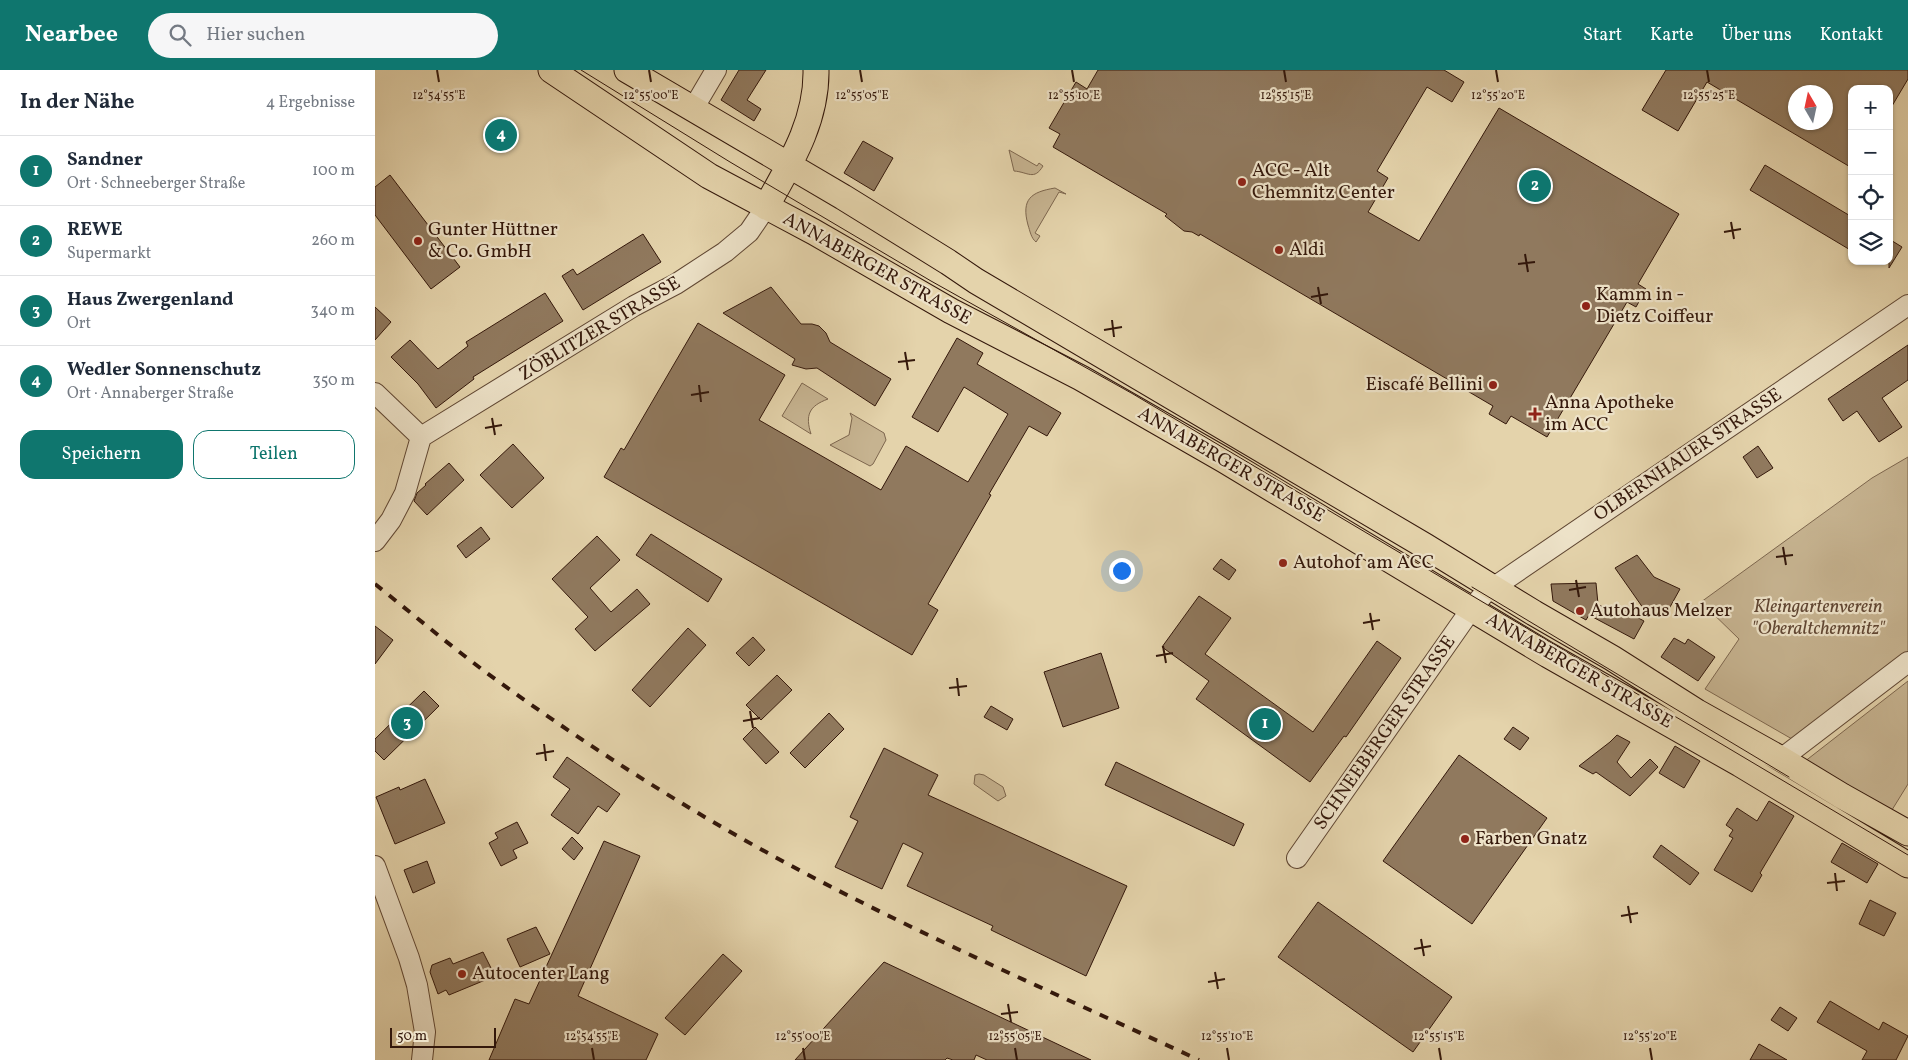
<!DOCTYPE html>
<html lang="de">
<meta charset="utf-8">
<style>
body{margin:0;font-family:Vollkorn,serif;background:#f6f6f7;color:#1f2937}
.controls{position:absolute;right:15px;top:15px;display:grid;overflow:hidden;border-radius:10px;box-shadow:0 1px 4px #0004}
.controls button{width:45px;height:45px;display:grid;place-items:center;padding:0;border:0;border-bottom:1px solid #e0e1e3;background:#fff;color:#1f2937;font:25px sans-serif}
.compass{position:absolute;left:1413px;top:15px;width:45px;height:45px;border-radius:50%;background:#fff;box-shadow:0 1px 4px #0004;rotate:351deg}
.scale{position:absolute;left:15px;bottom:12px;width:106px;box-sizing:border-box;padding-left:5px;border:2px solid #34180b;border-top:0;font-size:14px;line-height:18px;white-space:nowrap;color:#34180b;-webkit-text-stroke:4px #ede2c8;paint-order:stroke}
.you{position:absolute;left:746px;top:500px;width:18px;height:18px;margin:-12px;border:4px solid #fff;border-radius:50%;background:#1a73e8;box-shadow:0 0 0 8px #1a73e833}
.badge{display:grid;place-items:center;width:32px;height:32px;border-radius:50%;background:#0f766e;color:#fff;font-size:16px;font-weight:700}
.pin{position:absolute;translate:-50% -50%;border:2px solid #fff;box-shadow:0 1px 5px #0006}
.list{margin:0;padding:0;list-style:none}
h2{display:flex;justify-content:space-between;align-items:center;height:65px;margin:0;padding:0 20px;font-size:21px}
h2 small{font-size:16px;font-weight:400;color:#747a83}
.list li{display:grid;grid-template-columns:32px 1fr auto;gap:15px;align-items:center;box-sizing:border-box;height:70px;padding:0 20px;border-top:1px solid #e0e1e3}
.list b{display:block;font-size:19px;white-space:nowrap}
.list p{margin:0;font-size:16px;white-space:nowrap;color:#747a83}
.list em{font-size:16px;font-style:normal;color:#747a83}
.actions{display:flex;gap:10px;padding:15px 20px}
.actions a{flex:1;padding:11px 0;border:1px solid #0f766e;border-radius:15px;text-align:center;font-size:18px;color:#0f766e}
.actions .main{background:#0f766e;color:#fff}
.icon{flex:none;width:28px;height:28px;fill:none;stroke:currentColor;stroke-width:2;stroke-linecap:round;stroke-linejoin:round}
.map{position:relative;flex:none;width:1533px;height:990px;overflow:hidden}
header{display:flex;align-items:center;gap:30px;box-sizing:border-box;height:70px;padding:0 25px;background:#0f766e;color:#fff}
header strong{font-size:24px}
nav{display:flex;gap:28px;margin-inline-start:auto;font-size:18px}
.search{width:350px;height:45px;background:#f6f6f7;display:flex;align-items:center;gap:12px;box-sizing:border-box;padding:0 18px;border-radius:28px;color:#747a83;font-size:19px}
main{display:flex}
aside{flex:1;background:#fff}
.map>svg:first-child{display:block}
.green{fill:#c6b390;stroke:#7d664e}
.building{fill:#90795e;stroke:#34180b;fill-rule:evenodd}
.lines{fill:none;stroke-linecap:round;stroke-linejoin:round}
.minor-casing{stroke:#604733;stroke-width:22}
.major-casing{stroke:#34180b;stroke-width:27}
.minor{stroke:#ede2c8;stroke-width:20}
.major{stroke:#e4d3ab;stroke-width:25}
.tram{stroke:#34180b;stroke-width:1}
.rail{stroke:#34180b;stroke-width:4;stroke-dasharray:9 9;stroke-linecap:butt}
.ticks{fill:none;stroke:#34180b;stroke-width:2}
.poi-dot{fill:#8f2418;stroke:#ede2c8;stroke-width:2}
.labels{text-anchor:middle;dominant-baseline:central;stroke-width:4.5;stroke-linejoin:round;paint-order:stroke}
.poi-label{font-size:19px;fill:#34180b;stroke:#ede2c8;text-anchor:start}
.street-label{font-size:19px;fill:#34180b;stroke:#ede2c8}
.park-label{font-size:19px;font-style:italic;fill:#604633;stroke:#ede2c8}
.ticks-label{font-size:12px;text-anchor:middle;fill:#34180b;stroke:#ede2c8;stroke-width:4.5;stroke-linejoin:round;paint-order:stroke}
</style>
<header>
<strong>Nearbee</strong>
<div class="search"><svg class="icon" aria-label="search" viewBox="0 0 24 24"><circle cx="10" cy="10" r="6"/><path d="M15 15l6 6"/></svg>Hier suchen</div>
<nav><a>Start</a><a>Karte</a><a>Über uns</a><a>Kontakt</a></nav>
</header>
<main>
<aside>
<h2>In der Nähe<small>4 Ergebnisse</small></h2>
<ul class="list">
<li><span class="badge">1</span><div><b>Sandner</b><p>Ort · Schneeberger Straße</p></div><em>100 m</em></li>
<li><span class="badge">2</span><div><b>REWE</b><p>Supermarkt</p></div><em>260 m</em></li>
<li><span class="badge">3</span><div><b>Haus Zwergenland</b><p>Ort</p></div><em>340 m</em></li>
<li><span class="badge">4</span><div><b>Wedler Sonnenschutz</b><p>Ort · Annaberger Straße</p></div><em>350 m</em></li>
</ul>
<div class="actions"><a class="main">Speichern</a><a>Teilen</a></div>
</aside>
<div class="map">
<svg width="1533" height="990" viewBox="0 0 1533 990">
<rect width="100%" height="100%" fill="#e4d3ab"/>
<filter id="stains"><feTurbulence type="fractalNoise" baseFrequency=".004" numOctaves="4"/><feColorMatrix values="0 0 0 0 .2 0 0 0 0 .09 0 0 0 0 .02 0 0 0 .5 -.17"/></filter>
<radialGradient id="worn" r=".72"><stop offset=".6" stop-color="#630" stop-opacity="0"/><stop offset="1" stop-color="#630" stop-opacity=".3"/></radialGradient>
<path class="green" d="M634 80 662 96 664 93 668 96C659 111 653 102 639 101Z
M680 118 691 124 684 122 660 163 665 166 661 172C656 168 655 161 653 155 646 129 656 122 680 118Z
M427 313 453 329C434 336 430 345 436 364L407 346Z
M475 343 509 363 511 370 498 394 495 396 455 375 474 365 477 348Z
M1533 387V582L1417 669 1330 619 1364 569 1326 532 1497 408Z
M1533 611V714L1512 748 1429 692Z
M604 704 609 705 628 717 631 726 623 731 599 714 600 705Z"/>
<path class="building" d="M364 0H391L372 30 386 39 379 51 346 30Z
M723 0H1069L1089 12 1077 32 1052 17 1002 101 1013 108 993 142 1044 171 1124 38 1304 144 1263 214 1271 219 1261 237 1252 232 1172 367 1136 346 1131 354 1114 344 1118 336 825 164 824 166 817 162 809 161 790 146 792 144 678 77 685 64 674 58 701 12 712 19Z
M1291 0H1533V9L1514 41V19H1477V98L1332 12 1303 61 1267 40ZM1420 22H1450V52H1420Z
M116 53 141 64 135 77 110 66Z
M488 71 518 88 499 121 469 103Z
M1390 95 1477 147V181L1375 120Z
M15 105 85 197 56 219 0 145V117Z
M268 164 286 192 208 240 187 206 198 199 202 205Z
M1514 169 1527 177 1514 198Z
M396 217 426 254H437L444 256 451 263 455 272 516 309 500 336 442 298 431 299 417 295 420 289 348 243Z
M170 223 188 251 98 307 99 309 61 338 43 314 16 287 35 270 63 299 93 276 91 272Z
M0 237 16 252 0 270Z
M323 253 410 305 384 350 506 420 531 376 593 412 633 344 589 317 563 362 537 347 582 268 608 283 602 294 686 343 672 366 654 356 614 424 616 425 553 534 563 540 537 585 229 407 246 378 249 380Z
M1533 275V310L1507 328 1527 357 1504 372 1482 341 1468 351 1453 329Z
M138 374 169 408 137 438 105 405Z
M1383 376 1398 398 1382 408 1368 387Z
M74 393 89 410 52 445 39 431 42 423 51 415 50 414Z
M106 457 115 469 91 488 82 476Z
M276 464 347 509 333 532 261 485Z
M222 466 245 490 215 518 236 542 262 519 275 534 220 581 200 559 213 547 177 509Z
M1262 485 1279 507 1305 519 1290 546 1276 538 1273 545 1240 498Z
M846 489 861 500 854 510 838 499Z
M1221 513 1223 534 1237 543 1241 536 1269 551 1259 569 1214 545 1211 550 1178 531 1176 514Z
M824 526 856 548 830 584 938 662 1002 571 1026 588 971 667 969 666 935 712 821 629 834 611 787 577Z
M0 556 18 570 0 594Z
M313 558 331 575 275 637 257 620Z
M378 567 390 580 374 596 361 583Z
M1299 568 1310 574 1313 569 1340 587 1323 611 1286 587Z
M726 583 744 638 688 657 669 602Z
M402 605 417 620 386 650 371 635Z
M49 621 64 636 9 690 0 681V669Z
M616 636 638 649 632 660 609 647Z
M454 643 469 659 430 698 415 683Z
M380 657 404 682 391 694 368 669Z
M1138 657 1154 668 1145 680 1129 669Z
M1242 665 1255 672 1242 692 1256 708 1275 689 1283 697 1255 726 1221 702 1218 704 1204 696 1235 672Z
M1300 676 1325 691 1309 718 1284 703Z
M509 678 563 705 553 725 752 816 711 906 616 860 618 856 532 816 548 783 528 773 507 819 460 797 483 751 475 747Z
M1084 685 1172 748 1097 854 1008 791Z
M192 687 245 724 232 742 223 736 203 764 176 745 195 719 178 707Z
M741 692 869 754 859 776 730 715Z
M50 709 70 753 20 774 1 727 24 717 25 720Z
M1394 731 1419 746 1385 803 1387 805 1377 822 1339 800 1358 768 1354 766 1358 760 1351 755 1362 738 1382 751Z
M142 752 153 773 138 780 142 788 126 796 114 773 123 768 120 763Z
M197 767 208 778 199 790 187 779Z
M229 771 265 786 203 926 283 964 271 990H114L140 929 154 934Z
M1467 773 1503 794 1492 813 1456 792Z
M1286 775 1324 803 1315 815 1278 787Z
M52 791 60 813 38 823 29 800Z
M1495 830 1521 843 1509 866 1484 854Z
M943 832 1077 927 1038 982 903 887Z
M161 857 175 884 145 897 132 869Z
M108 882 120 906 74 925 71 920 63 924 55 902 57 895 75 888 78 894Z
M348 884 367 901 310 965 290 948Z
M509 892 716 990H612L601 985 599 990H578L572 988 570 990H420Z
M1455 931 1504 960 1508 952 1533 966 1521 990H1487L1492 981 1442 952Z
M1405 937 1422 948 1413 961 1396 950Z
M1384 974 1412 990H1375Z"/>
<g class="lines">
<defs>
<path id="minor" d="M318 39 341 0
M0 323 46 367
M46 367 259 236 301 214 350 182 374 162 391 137
M0 471 16 450 30 423 46 367
M1406 689 1533 592
M922 788 1097 538 1109 524 1533 235
M0 796 34 888 42 915 50 962 47 990"/>
<path id="major" d="M176 0 334 106 439 162 576 241 706 308 849 390 1173 585 1365 694 1533 795
M252 0 468 127 573 192 601 211 1050 476 1159 543 1237 588 1322 642 1406 689 1467 726 1533 763
M391 137C415 94 442 51 441 0"/>
</defs>
<use href="#minor" class="minor-casing"/>
<use href="#major" class="major-casing"/>
<use href="#minor" class="minor"/>
<use href="#major" class="major"/>
<path class="tram" d="M206 0 355 92 556 211 758 324 1533 785
M1097 517 1414 707"/>
<path class="rail" d="M0 514C40 546 79 579 120 609 210 674 303 734 400 787 537 862 682 924 824 990"/>
</g>
<path class="ticks" d="M62 0 64 12M274 0 276 12M485 0 487 12M697 0 699 12M909 0 911 12M1121 0 1123 12M1332 0 1334 12M1356 152 1359 169M1349 162 1366 159M1150 184 1153 202M1143 194 1160 192M943 217 946 234M936 227 953 224M737 250 739 267M729 260 747 257M530 282 533 300M523 292 540 290M324 315 326 332M316 325 334 322M117 348 120 365M110 358 127 355M1408 477 1411 495M1401 487 1418 485M1201 510 1204 527M1194 520 1211 517M995 543 998 560M988 553 1005 550M788 576 791 593M781 586 798 583M582 608 584 626M574 618 592 616M375 641 378 658M368 651 385 648M169 674 171 691M161 684 179 681M1460 803 1462 821M1452 813 1470 811M1253 836 1256 853M1246 846 1263 843M1046 869 1049 886M1039 879 1056 876M840 902 843 919M833 912 850 909M633 934 636 952M626 944 643 942M217 978 219 990M428 978 430 990M640 978 642 990M852 978 854 990M1064 978 1066 990M1275 978 1277 990"/>
<g class="poi-dot">
<circle cx="867" cy="112" r="5"/>
<circle cx="43" cy="171" r="5"/>
<circle cx="904" cy="180" r="5"/>
<circle cx="1211" cy="236" r="5"/>
<circle cx="1118" cy="315" r="5"/>
<path d="M1157.5 336.5h5v5h5v5h-5v5h-5v-5h-5v-5h5z"/>
<circle cx="908" cy="493" r="5"/>
<circle cx="1205" cy="541" r="5"/>
<circle cx="1090" cy="769" r="5"/>
<circle cx="87" cy="904" r="5"/>
</g>
<g class="labels">
<g class="poi-label">
<text x="877" y="101">ACC - Alt<tspan x="877" dy="22">Chemnitz Center</tspan></text>
<text x="53" y="160">Gunter Hüttner<tspan x="53" dy="22">&amp; Co. GmbH</tspan></text>
<text x="914" y="180">Aldi</text>
<text x="1221" y="225">Kamm in -<tspan x="1221" dy="22">Dietz Coiffeur</tspan></text>
<text x="1108" y="315" text-anchor="end">Eiscafé Bellini</text>
<text x="1170" y="333">Anna Apotheke<tspan x="1170" dy="22">im ACC</tspan></text>
<text x="918" y="493">Autohof am ACC</text>
<text x="1215" y="541">Autohaus Melzer</text>
<text x="1100" y="769">Farben Gnatz</text>
<text x="97" y="904">Autocenter Lang</text>
</g>
<g class="street-label">
<text transform="translate(502 199) rotate(29)">ANNABERGER STRASSE</text>
<text transform="translate(225 259) rotate(-31)">ZÖBLITZER STRASSE</text>
<text transform="translate(1313 385) rotate(-34)">OLBERNHAUER STRASSE</text>
<text transform="translate(856 395) rotate(30)">ANNABERGER STRASSE</text>
<text transform="translate(1204 601) rotate(30)">ANNABERGER STRASSE</text>
<text transform="translate(1010 663) rotate(-55)">SCHNEEBERGER STRASSE</text>
</g>
<g class="park-label">
<text x="1443" y="537">Kleingartenverein<tspan x="1443" dy="22">"Oberaltchemnitz"</tspan></text>
</g>
</g>
<g class="ticks-label">
<text x="64" y="29">12°54'55"E</text>
<text x="276" y="29">12°55'00"E</text>
<text x="487" y="29">12°55'05"E</text>
<text x="699" y="29">12°55'10"E</text>
<text x="911" y="29">12°55'15"E</text>
<text x="1123" y="29">12°55'20"E</text>
<text x="1334" y="29">12°55'25"E</text>
<text x="217" y="970">12°54'55"E</text>
<text x="428" y="970">12°55'00"E</text>
<text x="640" y="970">12°55'05"E</text>
<text x="852" y="970">12°55'10"E</text>
<text x="1064" y="970">12°55'15"E</text>
<text x="1275" y="970">12°55'20"E</text>
</g>
<rect width="100%" height="100%" filter="url(#stains)"/>
<rect width="100%" height="100%" fill="url(#worn)"/>
</svg>
<div class="controls">
<button>+</button>
<button>−</button>
<button><svg class="icon" aria-label="locate" viewBox="0 0 24 24"><circle cx="12" cy="12" r="6"/><path d="M12 2v4M12 18v4M2 12h4M18 12h4"/></svg></button>
<button><svg class="icon" aria-label="layers" viewBox="0 0 24 24"><path d="M12 4l9 5-9 5-9-5zM3 14l9 5 9-5"/></svg></button>
</div>
<svg class="compass" viewBox="-18 -18 36 36"><path d="M0-13l5 13h-10z" fill="#e53935"/><path d="M0 13l5-13h-10z" fill="#747a83"/></svg>
<div class="scale">50 m</div>
<div class="you"></div>
<div class="pin badge" style="left:890px;top:654px">1</div>
<div class="pin badge" style="left:1160px;top:116px">2</div>
<div class="pin badge" style="left:32px;top:653px">3</div>
<div class="pin badge" style="left:126px;top:65px">4</div>
</div>
</main>
